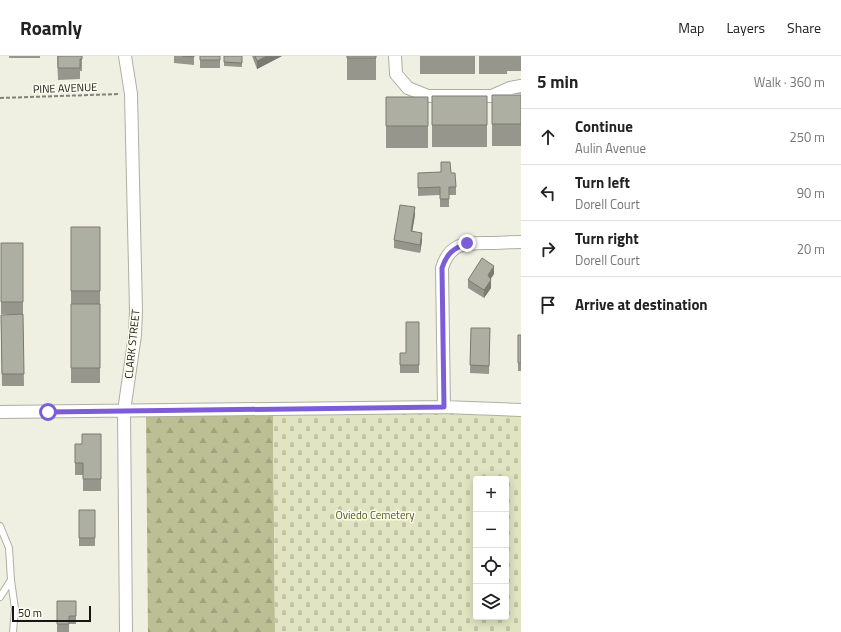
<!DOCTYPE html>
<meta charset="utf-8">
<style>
body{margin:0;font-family:"Titillium Web",sans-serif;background:#f2f2f2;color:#222}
.controls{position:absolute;right:12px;bottom:12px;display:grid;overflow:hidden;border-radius:4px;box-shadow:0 2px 10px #0003}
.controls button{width:36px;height:36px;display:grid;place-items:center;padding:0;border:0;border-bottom:1px solid #e0e0e0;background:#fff;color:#222;font:20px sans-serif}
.scale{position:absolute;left:12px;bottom:10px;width:79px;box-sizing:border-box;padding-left:4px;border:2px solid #161612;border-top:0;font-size:11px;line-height:14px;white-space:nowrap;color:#161612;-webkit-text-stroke:3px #fcfdf0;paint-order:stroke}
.stop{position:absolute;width:12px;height:12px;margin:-9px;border:3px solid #7c5dd7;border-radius:50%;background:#fff}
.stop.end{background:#7c5dd7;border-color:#fff;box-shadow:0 1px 4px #0008}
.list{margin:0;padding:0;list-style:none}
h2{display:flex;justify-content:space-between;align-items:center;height:52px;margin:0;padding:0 16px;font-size:17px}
h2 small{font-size:13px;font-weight:400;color:#767676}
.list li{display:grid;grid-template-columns:26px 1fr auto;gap:12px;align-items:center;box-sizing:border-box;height:56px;padding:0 16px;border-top:1px solid #e0e0e0}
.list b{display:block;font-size:15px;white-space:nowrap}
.list p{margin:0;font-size:13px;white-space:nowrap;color:#767676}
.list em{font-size:13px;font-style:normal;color:#767676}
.icon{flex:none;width:22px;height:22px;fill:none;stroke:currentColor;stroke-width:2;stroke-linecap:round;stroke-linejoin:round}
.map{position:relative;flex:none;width:521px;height:576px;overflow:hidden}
header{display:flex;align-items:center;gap:24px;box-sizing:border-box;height:56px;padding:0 20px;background:#fff;border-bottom:1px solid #e0e0e0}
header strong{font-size:19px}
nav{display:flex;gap:22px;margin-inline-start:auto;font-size:14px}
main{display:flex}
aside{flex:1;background:#fff}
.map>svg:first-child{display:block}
.forest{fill:url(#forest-firs)}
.cemetery{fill:url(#cemetery-stones);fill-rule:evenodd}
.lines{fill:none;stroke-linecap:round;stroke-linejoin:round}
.service-casing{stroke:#aeafa2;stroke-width:8}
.minor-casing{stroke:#aeafa2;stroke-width:14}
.path{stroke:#808178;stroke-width:2;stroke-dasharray:4 2;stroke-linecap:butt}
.service{stroke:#fff;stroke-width:6}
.minor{stroke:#fff;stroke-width:12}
.wall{fill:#96968c}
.shaded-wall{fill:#7a7a72}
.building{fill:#aeafa3;stroke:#7a7a72}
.route{stroke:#7c5dd7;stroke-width:5}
.labels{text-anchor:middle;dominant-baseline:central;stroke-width:3;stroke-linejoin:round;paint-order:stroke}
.street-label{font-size:11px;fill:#161612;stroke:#fcfdf0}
.park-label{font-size:11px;fill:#565812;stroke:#fcfdf0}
</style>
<header>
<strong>Roamly</strong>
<nav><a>Map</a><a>Layers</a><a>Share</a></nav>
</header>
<main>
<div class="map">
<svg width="521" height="576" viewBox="0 0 521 576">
<defs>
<pattern id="forest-firs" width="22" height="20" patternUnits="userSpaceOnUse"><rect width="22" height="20" fill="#bcbf94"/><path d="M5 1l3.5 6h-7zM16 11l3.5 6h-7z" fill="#a1a37f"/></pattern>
<pattern id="cemetery-stones" width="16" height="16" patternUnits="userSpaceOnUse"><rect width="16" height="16" fill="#e1e4c1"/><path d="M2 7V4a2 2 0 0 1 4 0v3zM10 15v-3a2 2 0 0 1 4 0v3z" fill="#c0c3a5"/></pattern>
</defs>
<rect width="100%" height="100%" fill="#eff0e2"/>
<path class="forest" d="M273 359 275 576H148L146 360Z"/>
<path class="cemetery" d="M450 357 521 359V576H275L273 359ZM476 423H506V561H476Z"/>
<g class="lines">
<defs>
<path id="service" d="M0 470 9 492 11 524 0 541
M11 524 15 553 13 576"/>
<path id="minor" d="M125 0 131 38 136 255 135 279 124 355 126 576
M395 0 396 18 408 32 428 40H492L511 44H521
M492 40 510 32 521 30
M444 351 442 212C450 186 466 187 489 187 500 187 510 186 521 186
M0 356 444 351 521 354"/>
</defs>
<use href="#service" class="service-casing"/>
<use href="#minor" class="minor-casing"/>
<path class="path" d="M0 42 120 38"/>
<use href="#service" class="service"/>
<use href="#minor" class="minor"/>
</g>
<path class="wall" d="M9 0H40V2H9Z
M57 0H82V15H80V23L58 24Z
M174 0H194V9L174 7Z
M200 0H220V12H200Z
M224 0H242V11L224 10Z
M252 0H282L257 13Z
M347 0H376V24H347Z
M420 0H475V18H420Z
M479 0H521V15H507V18H479Z
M492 39H521V90H492Z
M432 40H487V91H432Z
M386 41H428V92H386Z
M418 117H451L456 131V139H449V151H440V139L418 140Z
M415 159 412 175 422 185 420 197 394 192V184Z
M71 171H100V327H71Z
M1 187H23V258H1Z
M494 218 490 223 491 232 484 242 468 232V224Z
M23 258 24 330H2L1 259Z
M419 266V317H400V297H406Z
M471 272H490L489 318 470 317Z
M518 279H521V315H518Z
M101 378V435H83V419H75V388H82Z
M79 454H95V490H79Z
M57 545H76V568H69V576H57Z"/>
<path class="shaded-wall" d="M267 0H282L257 13V5Z
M415 151V159L411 183V175Z
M422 177V185L420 197V189Z
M494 210V218L488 227V219Z
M491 224V232L484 242V234Z"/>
<path class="building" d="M58 0H82V3H80V12H58Z
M182 0H194V1Z
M200 0H220V4H200Z
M224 0H242V7L224 6Z
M255 0H267L257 5Z
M347 0H376V2H347Z
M492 39H521V68H492Z
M432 40H487V69H432Z
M386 41H428V70H386Z
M441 106H450L451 117H455L456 131H449V143H440V131L418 132V117L441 116Z
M400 149 415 151 411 175 422 177 420 189 394 184Z
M71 171H100V235H71Z
M1 187H23V246H1Z
M482 202 494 210 488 219 491 224 484 234 468 224Z
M71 248H100V312H71Z
M23 258 24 318H2L1 259Z
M406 266H419V309H400V297H406Z
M471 272H490L489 310 470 309Z
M518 279H521V307H518Z
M82 378H101V423H83V407H75V388H82Z
M79 454H95V482H79Z
M57 545H76V560H69V568H57Z"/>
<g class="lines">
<path class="route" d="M48 356 444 351 442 212C447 197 453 193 467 187"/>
</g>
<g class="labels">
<g class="street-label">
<text transform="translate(65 32) rotate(-2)">PINE AVENUE</text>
<text transform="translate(132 288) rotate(-84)">CLARK STREET</text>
</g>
<g class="park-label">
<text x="375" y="459">Oviedo Cemetery</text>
</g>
</g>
</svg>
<div class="controls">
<button>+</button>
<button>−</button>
<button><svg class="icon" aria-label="locate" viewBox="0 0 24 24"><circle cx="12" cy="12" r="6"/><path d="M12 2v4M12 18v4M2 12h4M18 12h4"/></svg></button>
<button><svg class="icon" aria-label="layers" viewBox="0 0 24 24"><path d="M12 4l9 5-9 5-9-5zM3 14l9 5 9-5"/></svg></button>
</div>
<div class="scale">50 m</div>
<div class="stop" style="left:48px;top:356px"></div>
<div class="stop end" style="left:467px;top:187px"></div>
</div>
<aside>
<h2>5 min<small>Walk · 360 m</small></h2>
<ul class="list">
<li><svg class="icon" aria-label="ahead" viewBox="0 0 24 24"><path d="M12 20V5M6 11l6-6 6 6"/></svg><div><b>Continue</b><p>Aulin Avenue</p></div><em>250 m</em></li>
<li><svg class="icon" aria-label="left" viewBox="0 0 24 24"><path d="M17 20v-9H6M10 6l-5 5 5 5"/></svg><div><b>Turn left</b><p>Dorell Court</p></div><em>90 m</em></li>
<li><svg class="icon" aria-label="right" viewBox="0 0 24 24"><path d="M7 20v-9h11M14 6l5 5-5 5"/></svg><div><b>Turn right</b><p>Dorell Court</p></div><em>20 m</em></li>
<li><svg class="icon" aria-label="arrive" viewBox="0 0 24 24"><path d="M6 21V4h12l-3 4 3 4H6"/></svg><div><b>Arrive at destination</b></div></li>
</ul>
</aside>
</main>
